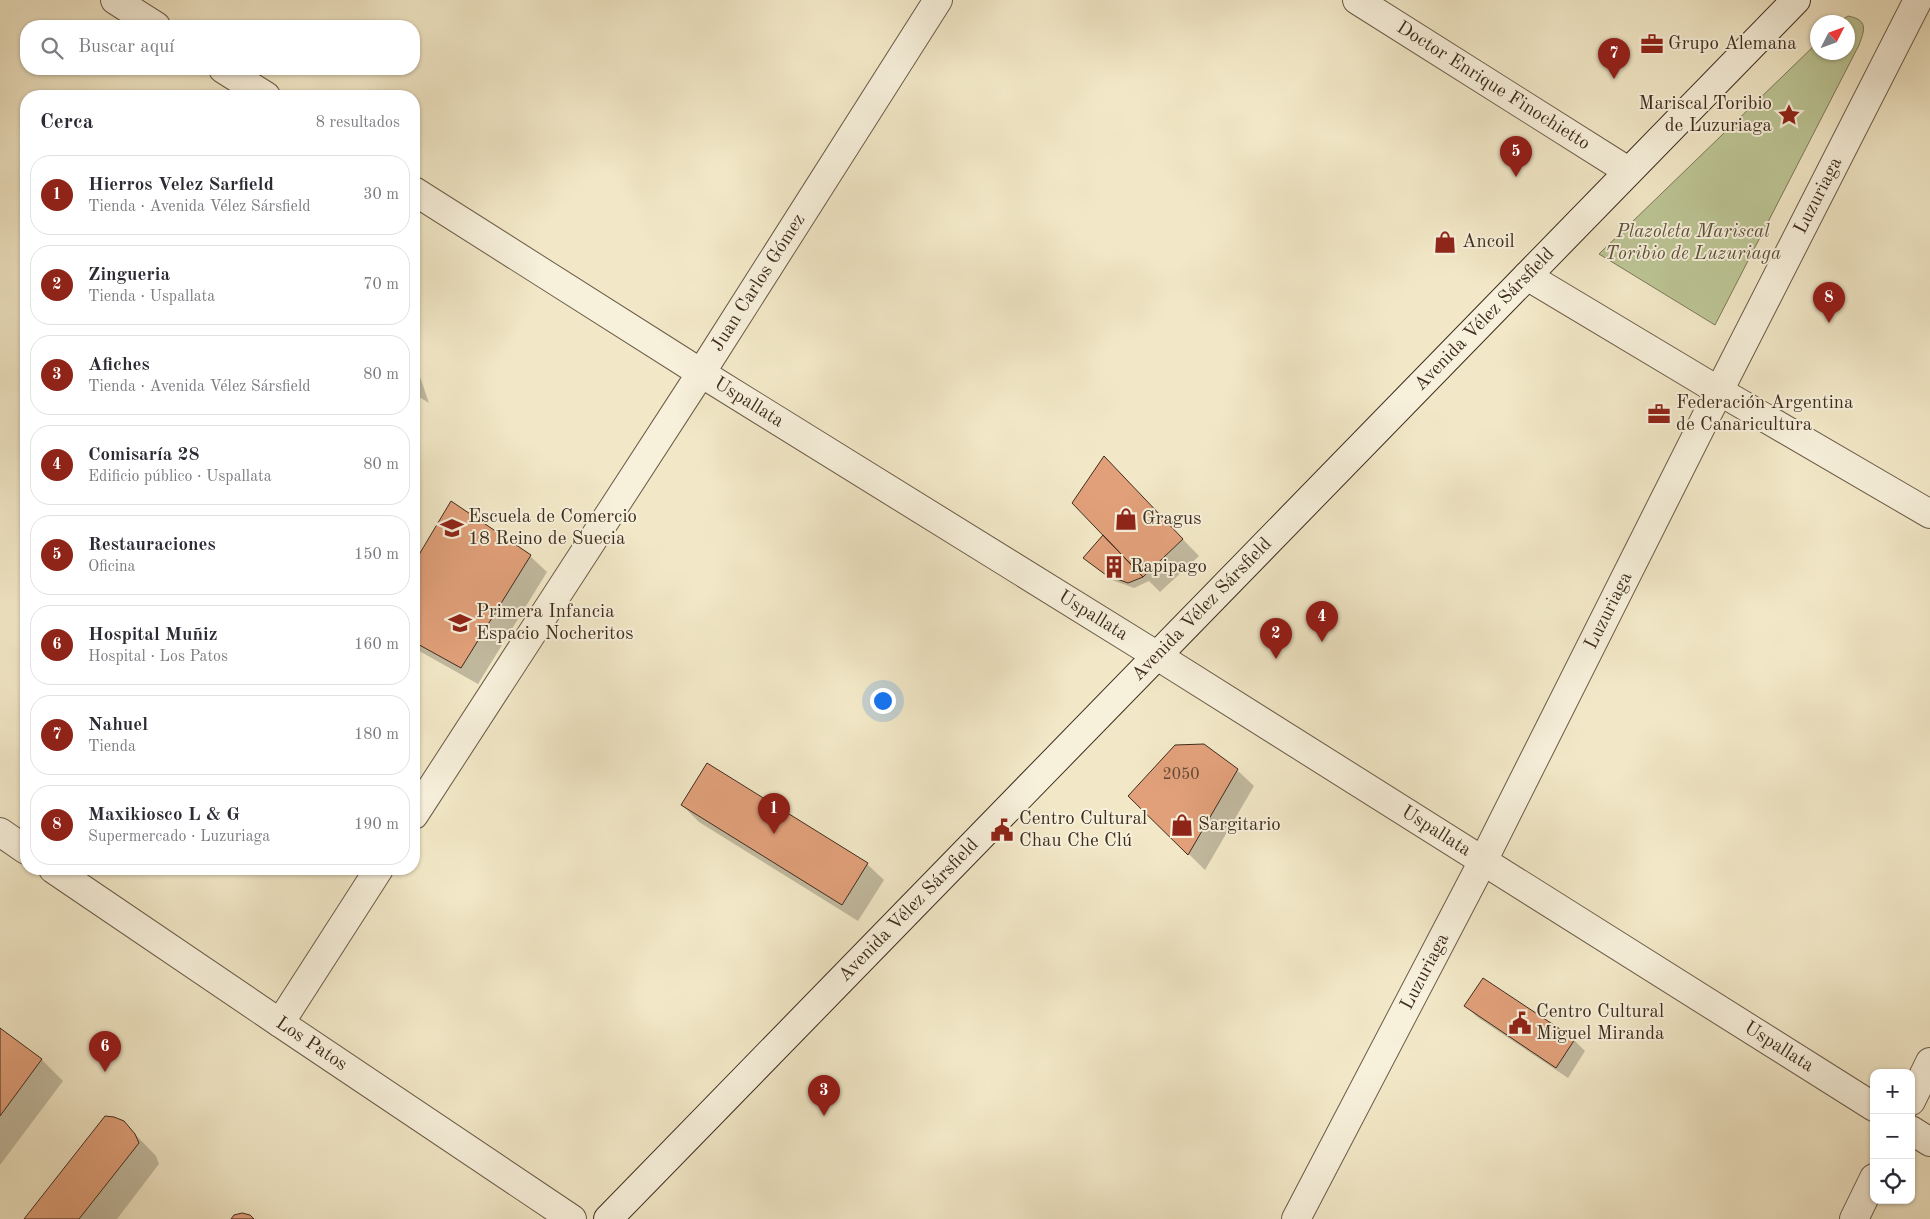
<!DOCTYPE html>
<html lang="es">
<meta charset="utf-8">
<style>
body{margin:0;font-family:"Old Standard TT",serif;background:#f7f7f7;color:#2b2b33}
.controls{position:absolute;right:15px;bottom:15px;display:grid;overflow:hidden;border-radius:10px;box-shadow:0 1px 4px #0004}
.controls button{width:45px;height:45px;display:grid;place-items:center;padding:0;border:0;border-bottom:1px solid #e1e1e2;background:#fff;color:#2b2b33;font:25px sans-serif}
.compass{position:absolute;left:1810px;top:15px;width:45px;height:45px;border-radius:50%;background:#fff;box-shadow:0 1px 4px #0004;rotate:48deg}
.you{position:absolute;left:882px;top:700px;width:18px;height:18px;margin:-12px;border:4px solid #fff;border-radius:50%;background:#1a73e8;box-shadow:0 0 0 8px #1a73e833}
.badge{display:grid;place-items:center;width:32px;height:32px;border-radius:50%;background:#8f2418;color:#fff;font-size:16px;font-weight:700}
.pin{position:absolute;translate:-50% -41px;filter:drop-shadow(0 1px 2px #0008)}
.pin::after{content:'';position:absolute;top:26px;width:18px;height:15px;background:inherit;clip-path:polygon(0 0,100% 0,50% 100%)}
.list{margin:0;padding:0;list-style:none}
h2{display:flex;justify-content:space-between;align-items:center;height:65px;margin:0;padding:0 20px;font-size:21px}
h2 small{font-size:16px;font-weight:400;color:#7c7c81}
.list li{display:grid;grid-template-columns:32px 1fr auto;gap:15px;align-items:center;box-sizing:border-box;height:80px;margin:0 10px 10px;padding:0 10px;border:1px solid #e1e1e2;border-radius:20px}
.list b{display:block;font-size:19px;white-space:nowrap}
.list p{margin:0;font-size:16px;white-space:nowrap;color:#7c7c81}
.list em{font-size:16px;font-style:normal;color:#7c7c81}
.icon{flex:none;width:28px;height:28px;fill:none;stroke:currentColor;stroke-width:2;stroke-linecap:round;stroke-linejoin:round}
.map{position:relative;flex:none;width:1930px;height:1219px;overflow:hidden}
.search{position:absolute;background:#fff;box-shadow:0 1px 4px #0004;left:20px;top:20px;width:400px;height:55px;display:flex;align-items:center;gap:12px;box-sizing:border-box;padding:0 18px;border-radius:20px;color:#7c7c81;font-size:19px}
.panel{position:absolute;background:#fff;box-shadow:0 1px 4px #0004;left:20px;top:90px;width:400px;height:785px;border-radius:20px}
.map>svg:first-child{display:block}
.green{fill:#bcc595;stroke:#7d785a}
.shadow{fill:#0003}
.building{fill:#e1a07a;stroke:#3e2c1e}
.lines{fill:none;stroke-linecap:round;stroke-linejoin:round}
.minor-casing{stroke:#6b5b48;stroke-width:30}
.secondary-casing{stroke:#3e2c1e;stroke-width:30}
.minor{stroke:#f7f0db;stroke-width:28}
.secondary{stroke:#f7f0db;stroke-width:28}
.labels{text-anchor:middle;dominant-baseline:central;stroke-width:4;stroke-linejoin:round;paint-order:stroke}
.number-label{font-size:16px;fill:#674935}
.poi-label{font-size:19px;fill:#3e2c1e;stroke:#f7f0db;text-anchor:start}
.street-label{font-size:19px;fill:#3e2c1e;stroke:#f7f0db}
.park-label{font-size:19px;font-style:italic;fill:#5e523c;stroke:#f7f0db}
</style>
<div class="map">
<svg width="1930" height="1219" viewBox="0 0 1930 1219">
<rect width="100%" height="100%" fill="#f2e8c7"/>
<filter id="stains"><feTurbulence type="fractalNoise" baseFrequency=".004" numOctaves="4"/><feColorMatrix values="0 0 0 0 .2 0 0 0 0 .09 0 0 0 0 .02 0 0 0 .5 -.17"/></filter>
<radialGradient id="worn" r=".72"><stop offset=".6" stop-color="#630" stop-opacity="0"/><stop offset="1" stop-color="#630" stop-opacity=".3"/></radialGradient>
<path class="green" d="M1848 16C1868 20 1865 29 1859 45L1715 325 1599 254 1817 43 1818 52H1848V22H1839Z"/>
<path class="shadow" d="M414 361 415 362 429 403 414 394Z
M414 414 420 420 414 430Z
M1120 474 1199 556 1160 592 1149 581 1134 588 1112 580 1084 558 1103 537Z
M451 503 530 556 547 572 478 684 414 648V565Z
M1237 770 1254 786 1205 870 1130 796Z
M682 805 867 864 884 880 858 921 699 822Z
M1466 1006 1574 1040 1585 1051 1568 1078 1477 1017Z
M0 1029 42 1060 63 1081 0 1165Z
M123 1122 156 1156 159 1164 117 1219H26Z"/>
<path class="building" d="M1104 456 1183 539 1143 577 1072 503Z
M451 501 531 555 461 668 414 642V563Z
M1103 535 1143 577 1128 583 1106 575 1083 558Z
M1204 744 1238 769 1188 855 1128 796 1175 745Z
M707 763 868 863 842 905 681 805Z
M1483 978 1575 1039 1556 1068 1464 1006Z
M0 1028 42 1059 0 1116Z
M105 1116 114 1117 124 1121 135 1134 139 1143 79 1219H24Z
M242 1213 250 1215 254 1219H231L234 1215Z"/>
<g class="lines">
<defs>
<g id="minor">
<path d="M115 0 156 26"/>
<path id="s1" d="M1357 0 1628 171"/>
<path d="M223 69 266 96"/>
<path id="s2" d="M414 191 701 373 1156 655 1874 1107"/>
<path d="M1527 276 1719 391 1930 514"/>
<path id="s3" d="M414 815 701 373 938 0"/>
<path d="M0 832 26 850"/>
<path id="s4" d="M53 869 280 1023 572 1219"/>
<path d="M280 1023 379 869"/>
<path d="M1911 1101 1930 1062"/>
<path d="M1911 1130 1930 1142"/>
<path id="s5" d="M1296 1219 1483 861 1719 391 1918 0"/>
<path d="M1854 1219 1874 1178"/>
</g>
<g id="secondary">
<path id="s6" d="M608 1219 1796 0"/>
</g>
</defs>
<use href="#minor" class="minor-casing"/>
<use href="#secondary" class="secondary-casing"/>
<use href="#minor" class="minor"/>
<use href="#secondary" class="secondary"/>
</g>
<defs>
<symbol id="office-bare" viewBox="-9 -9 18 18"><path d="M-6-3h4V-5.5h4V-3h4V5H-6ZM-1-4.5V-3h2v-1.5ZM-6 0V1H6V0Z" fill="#8f2418" stroke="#f7f0db" stroke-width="2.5" paint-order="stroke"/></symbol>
<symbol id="sight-bare" viewBox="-9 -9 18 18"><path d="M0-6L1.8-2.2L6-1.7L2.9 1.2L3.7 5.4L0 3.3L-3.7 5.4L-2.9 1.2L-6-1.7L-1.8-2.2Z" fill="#8f2418" stroke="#f7f0db" stroke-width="2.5" paint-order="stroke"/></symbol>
<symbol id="shop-bare" viewBox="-9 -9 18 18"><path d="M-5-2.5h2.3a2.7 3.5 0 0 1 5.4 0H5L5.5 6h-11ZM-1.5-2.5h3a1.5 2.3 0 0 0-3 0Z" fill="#8f2418" stroke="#f7f0db" stroke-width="2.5" paint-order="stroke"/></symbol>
<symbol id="school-bare" viewBox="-9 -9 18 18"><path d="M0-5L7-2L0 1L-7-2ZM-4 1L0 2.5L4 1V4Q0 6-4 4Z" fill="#8f2418" stroke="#f7f0db" stroke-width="2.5" paint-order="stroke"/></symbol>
<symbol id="building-bare" viewBox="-9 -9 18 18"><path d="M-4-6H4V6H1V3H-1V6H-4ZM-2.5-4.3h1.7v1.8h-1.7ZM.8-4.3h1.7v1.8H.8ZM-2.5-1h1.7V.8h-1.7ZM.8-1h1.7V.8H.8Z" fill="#8f2418" stroke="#f7f0db" stroke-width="2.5" paint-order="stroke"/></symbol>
<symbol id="civic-bare" viewBox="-9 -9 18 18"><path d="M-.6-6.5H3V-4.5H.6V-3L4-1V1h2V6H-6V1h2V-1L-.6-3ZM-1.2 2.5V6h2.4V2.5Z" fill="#8f2418" stroke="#f7f0db" stroke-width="2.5" paint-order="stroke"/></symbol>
</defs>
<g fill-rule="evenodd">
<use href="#office-bare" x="1636" y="28" width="32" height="32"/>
<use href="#sight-bare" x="1773" y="99" width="32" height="32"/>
<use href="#shop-bare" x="1429" y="226" width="32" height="32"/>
<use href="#office-bare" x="1643" y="398" width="32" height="32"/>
<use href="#shop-bare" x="1110" y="503" width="32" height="32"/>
<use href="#school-bare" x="436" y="512" width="32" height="32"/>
<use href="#building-bare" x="1098" y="551" width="32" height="32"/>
<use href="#school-bare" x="444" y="607" width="32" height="32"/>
<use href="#shop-bare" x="1166" y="809" width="32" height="32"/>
<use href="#civic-bare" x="986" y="814" width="32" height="32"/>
<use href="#civic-bare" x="1504" y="1007" width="32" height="32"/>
</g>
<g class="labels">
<g class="number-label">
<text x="1181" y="775">2050</text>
</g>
<g class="poi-label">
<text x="1668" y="44">Grupo Alemana</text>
<text x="1772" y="104" text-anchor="end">Mariscal Toribio<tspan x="1772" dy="22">de Luzuriaga</tspan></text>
<text x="1462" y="242">Ancoil</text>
<text x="1676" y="403">Federación Argentina<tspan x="1676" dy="22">de Canaricultura</tspan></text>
<text x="468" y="517">Escuela de Comercio<tspan x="468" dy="22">18 Reino de Suecia</tspan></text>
<text x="1142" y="519">Gragus</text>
<text x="1130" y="567">Rapipago</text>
<text x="476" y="612">Primera Infancia<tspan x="476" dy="22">Espacio Nocheritos</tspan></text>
<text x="1019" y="819">Centro Cultural<tspan x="1019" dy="22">Chau Che Clú</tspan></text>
<text x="1198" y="825">Sargitario</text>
<text x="1536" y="1012">Centro Cultural<tspan x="1536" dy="22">Miguel Miranda</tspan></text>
</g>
<g class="street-label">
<text stroke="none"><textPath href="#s1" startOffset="161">Doctor Enrique Finochietto</textPath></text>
<text stroke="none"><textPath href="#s5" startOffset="1149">Luzuriaga</textPath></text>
<text stroke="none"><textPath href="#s3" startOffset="634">Juan Carlos Gómez</textPath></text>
<text stroke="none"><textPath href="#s6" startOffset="1256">Avenida Vélez Sársfield</textPath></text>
<text stroke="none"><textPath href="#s2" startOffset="396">Uspallata</textPath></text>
<text stroke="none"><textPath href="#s6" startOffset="851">Avenida Vélez Sársfield</textPath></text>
<text stroke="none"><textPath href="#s5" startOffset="684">Luzuriaga</textPath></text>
<text stroke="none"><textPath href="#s2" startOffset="801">Uspallata</textPath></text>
<text stroke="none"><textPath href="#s2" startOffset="1206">Uspallata</textPath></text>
<text stroke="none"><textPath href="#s6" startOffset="431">Avenida Vélez Sársfield</textPath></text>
<text stroke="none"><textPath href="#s5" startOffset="279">Luzuriaga</textPath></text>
<text stroke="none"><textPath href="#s4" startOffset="312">Los Patos</textPath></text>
<text stroke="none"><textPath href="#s2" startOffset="1611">Uspallata</textPath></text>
</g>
<g class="park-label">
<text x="1693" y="232">Plazoleta Mariscal<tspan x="1693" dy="22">Toribio de Luzuriaga</tspan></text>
</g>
</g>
<rect width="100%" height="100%" filter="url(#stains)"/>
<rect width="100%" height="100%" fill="url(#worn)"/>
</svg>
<div class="controls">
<button>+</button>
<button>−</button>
<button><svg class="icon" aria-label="locate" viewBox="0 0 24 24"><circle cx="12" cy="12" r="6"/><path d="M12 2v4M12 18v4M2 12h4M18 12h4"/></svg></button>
</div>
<svg class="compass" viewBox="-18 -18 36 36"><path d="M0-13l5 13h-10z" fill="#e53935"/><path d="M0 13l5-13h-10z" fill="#7c7c81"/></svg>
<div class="you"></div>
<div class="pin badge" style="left:774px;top:834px">1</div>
<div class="pin badge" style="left:1276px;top:659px">2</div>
<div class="pin badge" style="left:824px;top:1116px">3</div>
<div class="pin badge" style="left:1322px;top:642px">4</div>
<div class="pin badge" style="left:1516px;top:177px">5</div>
<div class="pin badge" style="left:105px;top:1072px">6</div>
<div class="pin badge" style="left:1614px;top:79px">7</div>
<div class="pin badge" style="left:1829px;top:323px">8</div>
<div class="search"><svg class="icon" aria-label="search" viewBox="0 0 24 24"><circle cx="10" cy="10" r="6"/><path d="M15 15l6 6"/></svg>Buscar aquí</div>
<section class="panel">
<h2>Cerca<small>8 resultados</small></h2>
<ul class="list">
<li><span class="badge">1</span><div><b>Hierros Velez Sarfield</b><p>Tienda · Avenida Vélez Sársfield</p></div><em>30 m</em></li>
<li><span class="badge">2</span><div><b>Zingueria</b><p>Tienda · Uspallata</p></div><em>70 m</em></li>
<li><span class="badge">3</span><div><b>Afiches</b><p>Tienda · Avenida Vélez Sársfield</p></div><em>80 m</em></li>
<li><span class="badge">4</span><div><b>Comisaría 28</b><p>Edificio público · Uspallata</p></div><em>80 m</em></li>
<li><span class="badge">5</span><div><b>Restauraciones</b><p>Oficina</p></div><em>150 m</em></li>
<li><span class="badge">6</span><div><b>Hospital Muñiz</b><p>Hospital · Los Patos</p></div><em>160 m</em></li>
<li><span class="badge">7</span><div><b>Nahuel</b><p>Tienda</p></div><em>180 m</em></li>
<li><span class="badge">8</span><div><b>Maxikiosco L &amp; G</b><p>Supermercado · Luzuriaga</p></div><em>190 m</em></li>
</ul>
</section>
</div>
